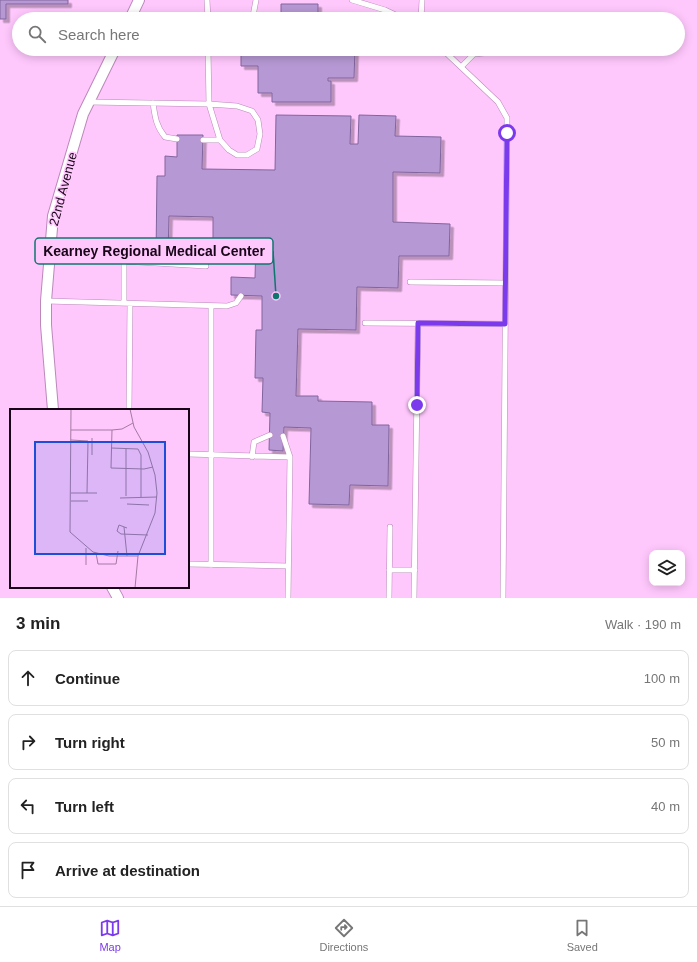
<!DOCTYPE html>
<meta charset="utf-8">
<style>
body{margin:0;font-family:Arial,sans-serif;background:#f6f6f6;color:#222}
.controls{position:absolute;right:12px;bottom:12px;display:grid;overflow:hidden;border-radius:8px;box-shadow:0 2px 10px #0003}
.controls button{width:36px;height:36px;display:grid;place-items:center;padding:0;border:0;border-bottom:1px solid #e0e0e0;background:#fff;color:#222;font:20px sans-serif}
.stop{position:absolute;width:12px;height:12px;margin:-9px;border:3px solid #7c3aed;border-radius:50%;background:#fff}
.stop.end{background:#7c3aed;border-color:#fff;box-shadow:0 1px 4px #0008}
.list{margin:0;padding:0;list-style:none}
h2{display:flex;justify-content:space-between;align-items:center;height:52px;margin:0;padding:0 16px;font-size:17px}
h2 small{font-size:13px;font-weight:400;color:#767676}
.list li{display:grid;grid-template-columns:26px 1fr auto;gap:12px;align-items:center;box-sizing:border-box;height:56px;margin:0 8px 8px;padding:0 8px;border:1px solid #e0e0e0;border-radius:8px}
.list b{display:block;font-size:15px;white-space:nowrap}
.list em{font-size:13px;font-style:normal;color:#767676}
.icon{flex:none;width:22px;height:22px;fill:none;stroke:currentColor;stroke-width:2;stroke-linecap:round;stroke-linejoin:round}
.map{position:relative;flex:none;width:697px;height:598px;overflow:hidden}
.search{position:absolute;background:#fff;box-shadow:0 2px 10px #0003;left:12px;right:12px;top:12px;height:44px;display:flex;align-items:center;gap:10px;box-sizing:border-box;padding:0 14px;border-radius:22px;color:#767676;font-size:15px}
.sheet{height:308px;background:#fff}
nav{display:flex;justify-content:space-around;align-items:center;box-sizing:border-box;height:56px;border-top:1px solid #e0e0e0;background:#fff;font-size:11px;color:#767676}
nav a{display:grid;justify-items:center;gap:2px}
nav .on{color:#7c3aed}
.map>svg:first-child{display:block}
.building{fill:#b698d4;stroke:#81649d;filter:url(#shadow)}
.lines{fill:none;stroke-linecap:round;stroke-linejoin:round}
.service-casing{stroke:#bb88ba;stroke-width:6}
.minor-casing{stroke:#bb88ba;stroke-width:12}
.service{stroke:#fff;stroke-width:5}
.minor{stroke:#fff;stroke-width:10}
.route{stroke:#7c3aed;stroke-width:5}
.labels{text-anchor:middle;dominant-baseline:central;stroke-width:3;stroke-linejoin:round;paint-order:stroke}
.street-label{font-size:13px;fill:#180618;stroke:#ffc8fd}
.inset-road{fill:none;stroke:#a37aa1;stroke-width:1}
.view{fill:#1d4ed8;fill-opacity:0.15;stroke:#1d4ed8;stroke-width:2}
.inset-edge{fill:none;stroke:#180618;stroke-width:2}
.leader{fill:none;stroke:#0f766e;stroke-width:1.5}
.callout-dot{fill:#0f766e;stroke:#ffc8fd;stroke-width:1.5}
.callout{fill:#ffc8fd;stroke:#0f766e;stroke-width:1.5}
.callout-label{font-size:14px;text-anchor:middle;font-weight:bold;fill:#180618}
</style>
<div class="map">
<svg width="697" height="598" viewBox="0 0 697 598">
<defs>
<filter id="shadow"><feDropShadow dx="3.5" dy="3.5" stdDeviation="0" flood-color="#0004"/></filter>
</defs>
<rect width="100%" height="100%" fill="#ffc8fd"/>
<path class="building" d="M0 0H68V4H6V19H0Z
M281 4H318V19H281Z
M241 49H355L354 78H328V81H331V102H272V93H258V66H241Z
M276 115 351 116 350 144H358L359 115 396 116 395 136 441 137 440 173 393 172V222L450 224 449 256H399L398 288 357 287 356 330 298 329 296 396H318V401L372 402V425H389L388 486 350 485 349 505 309 504 311 428 284 427 283 451 269 450 270 413 262 412 263 378H255L256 330H262V296L231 295V277L255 278 256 240 213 239V217L169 216 168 255H156L157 176H165V156L177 157V135H203L202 169 275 170Z"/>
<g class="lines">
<defs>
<path id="service" d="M207 0 208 19
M352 0 385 10 404 19
M253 16 256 0
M421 19 422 0
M442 49 498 102 507 118 503 598
M461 67 474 54 505 51
M89 102 209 104 237 106 252 111 258 120 260 134 257 149 247 155H237L229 150 220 140 209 104 208 49
M153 103C155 117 156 126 165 137L177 139
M203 140H220
M88 259 206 266
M124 260V303
M410 282 505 283
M46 301 227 306 236 303 241 296
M365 323 505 324
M129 410 130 304
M283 436 290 457
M188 454 290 457 288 598
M252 457 254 442 270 435
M188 564 288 566
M211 565V307
M389 570H415
M389 598 390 527
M414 598 418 323"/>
<path id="minor" d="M130 19 139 0
M53 410 46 325V301L53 216 83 114 115 49
M112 587 118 598"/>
</defs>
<use href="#service" class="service-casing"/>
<use href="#minor" class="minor-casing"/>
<use href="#service" class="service"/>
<use href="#minor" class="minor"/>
</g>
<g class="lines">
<path class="route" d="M417 405 418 323 505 324 507 133"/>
</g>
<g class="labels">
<g class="street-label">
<text transform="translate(63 189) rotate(-75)">22nd Avenue</text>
</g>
</g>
<g transform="translate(10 409)">
<rect width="179" height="179" fill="#ffc8fd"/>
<path class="inset-road" d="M61 0 60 123 83 143 99 147H128M120 0 124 18 138 43 145 66 147 84 145 104 128 147 125 179M61 21H102L112 20 123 14M102 21 101 59 134 60 143 58M61 31 78 32 77 84M101 39 128 40 131 46V88M82 46V29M61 84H87M116 87V39M110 89 147 88M61 92H78M117 95 139 96M114 118 117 147M117 119 109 116 107 122 111 125 138 126M86 144 88 155H106L108 142M76 156V139"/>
<path class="view" d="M25 33H155V145H25Z"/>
<rect width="179" height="179" class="inset-edge"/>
</g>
<path class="leader" d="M276 296L273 251"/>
<circle class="callout-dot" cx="276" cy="296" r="4"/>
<rect class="callout" x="35" y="238" width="238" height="26" rx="4"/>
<g class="callout-label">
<text x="154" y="256">Kearney Regional Medical Center</text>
</g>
</svg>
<div class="controls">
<button><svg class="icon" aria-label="layers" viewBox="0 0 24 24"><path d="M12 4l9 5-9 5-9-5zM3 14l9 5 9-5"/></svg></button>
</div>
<div class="stop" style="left:507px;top:133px"></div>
<div class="stop end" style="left:417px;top:405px"></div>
<div class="search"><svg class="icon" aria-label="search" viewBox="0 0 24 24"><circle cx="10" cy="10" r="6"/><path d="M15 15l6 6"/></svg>Search here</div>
</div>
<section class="sheet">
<h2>3 min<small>Walk · 190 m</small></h2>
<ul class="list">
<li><svg class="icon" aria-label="ahead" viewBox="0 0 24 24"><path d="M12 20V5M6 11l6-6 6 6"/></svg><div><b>Continue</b></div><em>100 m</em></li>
<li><svg class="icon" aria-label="right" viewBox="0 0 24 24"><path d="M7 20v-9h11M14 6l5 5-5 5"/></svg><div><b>Turn right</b></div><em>50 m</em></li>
<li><svg class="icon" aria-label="left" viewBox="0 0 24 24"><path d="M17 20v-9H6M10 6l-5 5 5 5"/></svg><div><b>Turn left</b></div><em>40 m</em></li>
<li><svg class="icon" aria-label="arrive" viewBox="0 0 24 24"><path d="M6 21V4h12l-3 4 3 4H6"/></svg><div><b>Arrive at destination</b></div></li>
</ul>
</section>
<nav>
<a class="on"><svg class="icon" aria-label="map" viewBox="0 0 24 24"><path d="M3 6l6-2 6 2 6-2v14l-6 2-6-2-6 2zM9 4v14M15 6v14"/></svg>Map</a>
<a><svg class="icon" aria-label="directions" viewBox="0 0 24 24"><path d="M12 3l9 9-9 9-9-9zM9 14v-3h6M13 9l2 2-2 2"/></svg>Directions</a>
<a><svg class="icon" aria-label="saved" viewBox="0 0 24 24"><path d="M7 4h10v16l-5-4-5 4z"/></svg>Saved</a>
</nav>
